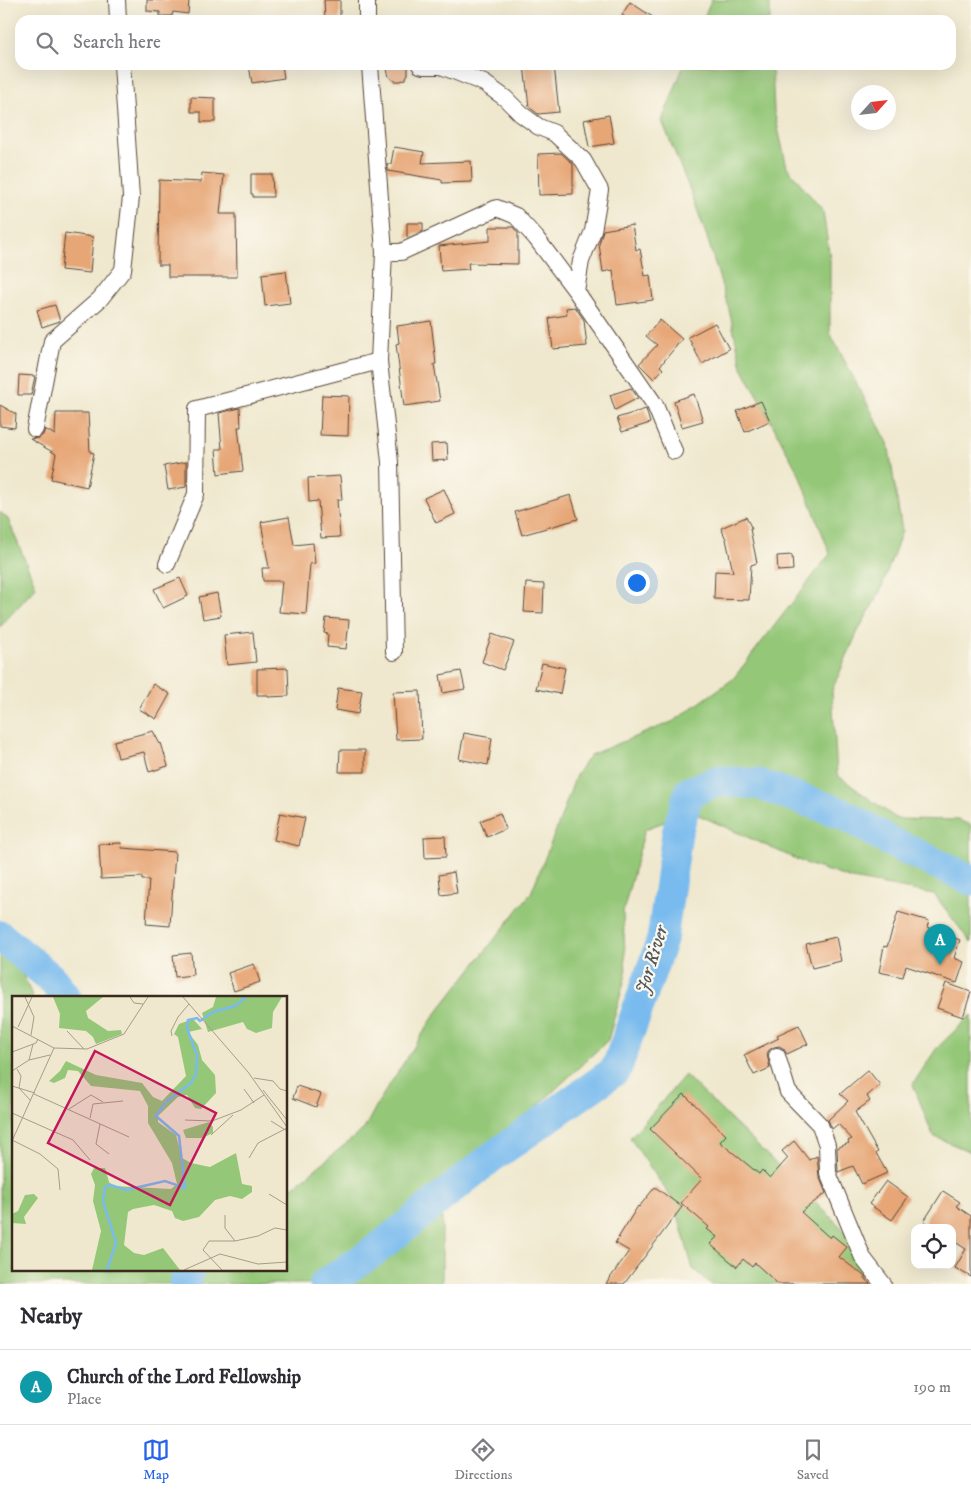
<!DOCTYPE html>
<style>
body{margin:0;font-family:"IM FELL DW Pica",serif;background:#f7f7f7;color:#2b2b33}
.controls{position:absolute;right:15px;bottom:15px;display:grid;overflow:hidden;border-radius:10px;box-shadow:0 5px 20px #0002}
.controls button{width:45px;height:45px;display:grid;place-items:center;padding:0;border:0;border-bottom:1px solid #e1e1e2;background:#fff;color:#2b2b33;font:25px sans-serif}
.compass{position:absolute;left:851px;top:85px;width:45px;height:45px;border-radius:50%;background:#fff;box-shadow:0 5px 20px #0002;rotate:63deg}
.you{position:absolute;left:636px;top:582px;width:18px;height:18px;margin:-12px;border:4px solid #fff;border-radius:50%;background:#1a73e8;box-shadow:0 0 0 8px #1a73e833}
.badge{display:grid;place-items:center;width:32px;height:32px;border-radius:50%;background:#2563eb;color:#fff;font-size:16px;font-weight:700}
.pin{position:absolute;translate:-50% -41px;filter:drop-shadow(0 1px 2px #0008)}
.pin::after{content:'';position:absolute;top:26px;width:18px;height:15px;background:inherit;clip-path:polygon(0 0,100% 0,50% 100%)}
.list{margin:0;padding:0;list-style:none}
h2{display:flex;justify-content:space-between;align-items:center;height:65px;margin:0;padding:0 20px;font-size:21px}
h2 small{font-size:16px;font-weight:400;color:#7c7c81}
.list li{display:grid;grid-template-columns:32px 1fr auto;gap:15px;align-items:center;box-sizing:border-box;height:75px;padding:0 20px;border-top:1px solid #e1e1e2}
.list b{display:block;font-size:19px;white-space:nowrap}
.list p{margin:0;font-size:16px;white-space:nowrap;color:#7c7c81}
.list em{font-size:16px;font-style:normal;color:#7c7c81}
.icon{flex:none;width:28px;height:28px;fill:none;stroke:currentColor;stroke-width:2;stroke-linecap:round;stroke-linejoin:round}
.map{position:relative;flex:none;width:971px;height:1284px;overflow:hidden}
.search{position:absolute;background:#fff;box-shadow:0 5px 20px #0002;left:15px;right:15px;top:15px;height:55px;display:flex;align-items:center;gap:12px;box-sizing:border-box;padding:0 18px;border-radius:15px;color:#7c7c81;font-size:19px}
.sheet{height:140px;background:#fff}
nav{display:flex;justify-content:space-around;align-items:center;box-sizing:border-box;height:70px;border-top:1px solid #e1e1e2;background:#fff;font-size:14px;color:#7c7c81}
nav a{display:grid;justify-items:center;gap:2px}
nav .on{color:#2563eb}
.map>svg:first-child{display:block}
.green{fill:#94c778;stroke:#68784b}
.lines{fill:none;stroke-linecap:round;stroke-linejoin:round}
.river{stroke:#79bbee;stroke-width:31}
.building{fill:#e7a676}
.street-casing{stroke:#564638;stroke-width:18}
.street{stroke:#fff;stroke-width:16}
.labels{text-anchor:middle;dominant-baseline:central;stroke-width:4.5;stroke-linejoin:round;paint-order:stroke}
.water-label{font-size:19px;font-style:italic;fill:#4e565c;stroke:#fbf7ec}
.inset-river{fill:none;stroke:#79bbee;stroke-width:2.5}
.inset-road{fill:none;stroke:#a79c88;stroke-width:1}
.view{fill:#c2185b;fill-opacity:0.15;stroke:#c2185b;stroke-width:2.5}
.inset-edge{fill:none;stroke:#3b2a1e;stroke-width:2.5}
</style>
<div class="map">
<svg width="971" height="1284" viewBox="0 0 971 1284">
<rect width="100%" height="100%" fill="#fbf7ec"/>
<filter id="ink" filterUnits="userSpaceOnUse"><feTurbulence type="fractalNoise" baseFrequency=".02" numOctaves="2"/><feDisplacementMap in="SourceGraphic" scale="10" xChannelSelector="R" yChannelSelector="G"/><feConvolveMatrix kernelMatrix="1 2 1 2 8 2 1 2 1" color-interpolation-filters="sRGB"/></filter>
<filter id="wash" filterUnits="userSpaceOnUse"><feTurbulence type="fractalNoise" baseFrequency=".0096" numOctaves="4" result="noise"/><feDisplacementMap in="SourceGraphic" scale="20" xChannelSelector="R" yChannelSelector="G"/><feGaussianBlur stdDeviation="1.12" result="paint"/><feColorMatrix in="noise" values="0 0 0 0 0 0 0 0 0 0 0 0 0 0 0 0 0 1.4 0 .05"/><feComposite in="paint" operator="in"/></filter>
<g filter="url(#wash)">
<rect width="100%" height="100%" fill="#efe8ce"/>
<path class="green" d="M711 0H770V20H703Z
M684 65H772L774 111 787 167 823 211 830 259V333L888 443 902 531 880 592 858 631 832 690 837 775 897 819 958 820 971 825V943L934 894 852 879 807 864 692 812 645 829 623 912 626 975 608 1040 442 1196V1284H0V920L33 998H14V1270H286V1193L364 1129 379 1101 434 1016 531 893 560 820 576 775 590 755 674 721 733 679 830 554 802 480 742 367 729 310 707 237 692 195 662 121Z
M0 512 8 519 36 587 0 627Z
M971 1015V1152L933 1136 913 1084 936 1049Z
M685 1075 840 1226 863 1258V1284H711L693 1269 674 1202 630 1138Z"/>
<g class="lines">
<path class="river" d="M0 936 52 979 66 998
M185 1284 189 1270
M325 1284 376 1250 492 1157 616 1070 662 940 677 833 689 792 718 781 758 784 844 814 891 842 971 880"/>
</g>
<g id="blocks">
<path class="building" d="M147 0H189L188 14 173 12 172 16H160V12L147 11Z
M324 0H340V19L325 20Z
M630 2 657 20H629L622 15Z
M249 65H282L284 78 252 83Z
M386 65H408V74L405 79 400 81H394L389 77Z
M524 65H554L559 112 538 114 529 107Z
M191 97 215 98V122H201V112H191Z
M609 115 614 143 589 147 584 120Z
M394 147 424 152 422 163 471 161 472 182 442 183V180L388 171 387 164H391Z
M561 153 573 164V194L539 195 538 154Z
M202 173 224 175 220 214H236L237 277H168V265H158L159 180 201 182Z
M251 174H272L273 197H253V194H251Z
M407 223H423V231L407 238Z
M632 225 636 250 640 249 645 276 650 275 653 300 617 305 613 270 603 272 599 244 603 230Z
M490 227H513L518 233V264L468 263 469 269 441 271 439 246 490 241Z
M65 233 93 237 90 273 61 270Z
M286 271 290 303 265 306 262 274Z
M55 305 60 321 42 327 37 310Z
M575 307 584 320 587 346 553 349 549 318 567 315 566 308Z
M660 320 682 339 660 366 663 369 654 379 639 364 657 345 646 336Z
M431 321 436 364H434L440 401 404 406 396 344 399 343 397 326Z
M715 323 729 349 702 364 688 337Z
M19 375 35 376 31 395H18Z
M631 388 638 398 615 410 610 395Z
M694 394 703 421 682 427 674 401Z
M322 395 349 396 348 436 320 435Z
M761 401 770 421 745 432 737 411Z
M0 405 16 414 15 428 0 426Z
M240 408 241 427H238L243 471 218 474 216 449H222L219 413Z
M646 409 650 423 622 432 617 418Z
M56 413H88L90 452 94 453 87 487 51 479 56 454 30 439 39 438 43 435 45 429 55 435Z
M447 443 448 460 432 461 431 444Z
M186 462V487L168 490 164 466Z
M340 476 342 500H337L340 537 321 538 318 501 309 502 308 478Z
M444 489 455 514 436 523 424 498Z
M571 495 578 519 522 535 515 512Z
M289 517 294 545 313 543 315 563 310 564 306 614 279 612 282 581H263L262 568H269L261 522Z
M746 517 752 529H750L757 563 751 565 749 600 714 599 715 571 733 572 726 539 721 528Z
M792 555 793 570 778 571 777 556Z
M180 578 188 596 163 608 154 589Z
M526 583 544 584 543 613 524 612Z
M217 593 221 616 203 619 199 597Z
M326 618 349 620 346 649 327 647 328 634 324 633Z
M253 632 256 662 227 665 224 635Z
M492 634 514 642 503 670 482 662Z
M542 663 565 668 560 694 536 689Z
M288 668 289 696 268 697V695H257V669Z
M461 671 465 689 443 693 440 675Z
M153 684 170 694 156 719 139 709Z
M338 688 362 691 358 714 335 710Z
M420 691 422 739 396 740 393 692Z
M153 731 160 744 161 743 168 766 149 772 144 752 118 758 114 741Z
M464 733 492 738 488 765 459 759Z
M340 750H365V772H339Z
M280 813 305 818 299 846 274 840Z
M500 813 506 829 487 837 480 821Z
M445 836 446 857 425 858 424 837Z
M121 843 122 848 175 852 170 926 146 924 149 880H142V877L101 879 99 844Z
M454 872 457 893 441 895 439 875Z
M898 912 929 921 927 927 960 940 954 958 964 962 957 983 906 966 903 977 879 972 884 946 887 947Z
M836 937 841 961 812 968 806 944Z
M191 953 193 975 175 977 173 955Z
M254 964 260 982 234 991 228 973Z
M946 983 971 992 963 1017 937 1008Z
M799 1025 808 1044 787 1054 783 1048 779 1046 774 1047 769 1050 767 1054 770 1068 754 1075 744 1055 779 1038 777 1035Z
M868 1070 880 1085 867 1096 870 1101 855 1112 878 1152 876 1153 887 1173 862 1184 853 1166 838 1172 837 1148 849 1143 848 1141 852 1139 838 1124 832 1129 828 1120 848 1101 840 1094Z
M297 1086 321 1094 316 1107 293 1098Z
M684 1094 726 1135 720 1142 759 1174 762 1170 770 1178 788 1158 782 1151 794 1141 809 1160 817 1156 819 1176 826 1193 801 1212 830 1238 832 1235 847 1247 839 1257 863 1275 870 1284H778L755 1263 752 1267 743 1259 737 1267 710 1244 717 1237 707 1229 709 1227 681 1203 702 1179 650 1129Z
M886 1181 908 1197 892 1220 869 1204Z
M655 1187 682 1207 624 1284H606L629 1251 615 1243 638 1206 639 1207Z
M943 1191 960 1202 956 1206 971 1216V1277L955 1268 966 1249 952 1240V1228H934L924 1221Z"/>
</g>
</g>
<g filter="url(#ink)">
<use href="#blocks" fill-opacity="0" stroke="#564638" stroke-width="1"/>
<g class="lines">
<defs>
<path id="street" d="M117 0 118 20
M367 0V20
M370 65 384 252 379 361 390 462 394 652
M420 65 423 66H441L484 83 505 98 521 114 539 127 554 133 583 160 600 190 593 231 581 261 576 291
M384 252H401L497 208 516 216 536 238 576 291 655 405 674 451
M35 429 52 341 100 299 123 270 131 197 122 65
M167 564 196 494 197 409 379 361
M777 1056 788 1092 820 1125 827 1145 828 1173 863 1258 883 1284"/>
</defs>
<use href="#street" class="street-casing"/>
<use href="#street" class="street"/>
</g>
</g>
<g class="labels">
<g class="water-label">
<text transform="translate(652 960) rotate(-73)">Jor River</text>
</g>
</g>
<g transform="translate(12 996)">
<rect width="275" height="275" fill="#efe8ce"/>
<path d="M41 1H91L74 15 76 22 96 35 109 34 110 38 84 48 81 41 74 35 47 32 48 18ZM204 1H270L261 16 260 32 244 37 235 33 231 26 196 36 190 17 201 11ZM181 23 190 33 176 36 186 49 190 64 203 79 204 97 189 113 183 112 175 99 166 101 146 120V126L164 139 170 162 179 167 198 171 224 157 230 188 240 190V196L230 203 218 200 203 204 187 221 171 225 163 222 160 215 142 209 121 213 116 216 112 249 122 257 132 259 151 252 168 274H80L89 235 81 205 83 189 79 178 82 172H93L97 186 102 190 159 193 165 188 160 167 136 127V110L128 95 79 90 66 75 56 74 53 82 42 87 37 85 48 75 54 65 84 79 130 87 141 101 150 105 174 80 166 41 162 38 167 28ZM197 126 201 131V137L190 142H174L171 134ZM22 198 26 202 12 221 14 228 0 227V218L6 215 13 199Z" fill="#94c778"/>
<path class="inset-river" d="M95 274 104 247 91 205 93 191 99 189 114 194 153 185 173 192 167 140 144 120 154 106 179 87 184 78 185 59 175 32 176 24 185 22 188 25 201 16 223 10 234 1"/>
<path class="inset-road" d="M13 1 22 21 19 39M118 1 122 7 131 8M171 1 236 76 275 131M0 30 42 52 75 53 112 38 136 1M6 31 20 1M55 35 72 53M160 40 159 35 166 21 177 8M0 56 24 47 26 43M17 64 21 48M5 73 9 80 7 92 19 105M0 75 17 64 38 59M242 82 261 85 268 93 275 95M0 90 23 97M232 93 242 107M251 94 275 124M22 98 117 141M57 113 79 99 91 106M0 117 61 144 78 164M78 122 81 108 111 105M173 124 200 125 229 114 252 99M259 125 275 135M88 128 84 148 97 158M199 139 221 119M0 144 28 158 46 173 48 194M0 145 42 52M237 162 246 147 275 132M257 198 275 209M213 219V232L223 245 246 240 263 232 275 234M172 274 208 258 246 268 275 266M210 274 191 254 197 245H223"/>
<path class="view" d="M83 55 204 117 158 209 36 147Z"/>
<rect width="275" height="275" class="inset-edge"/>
</g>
</svg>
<div class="controls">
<button><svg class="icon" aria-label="locate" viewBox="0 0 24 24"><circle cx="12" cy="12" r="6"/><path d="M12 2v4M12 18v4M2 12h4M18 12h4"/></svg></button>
</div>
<svg class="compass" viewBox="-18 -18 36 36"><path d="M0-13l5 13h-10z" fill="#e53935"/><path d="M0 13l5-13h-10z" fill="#7c7c81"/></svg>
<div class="you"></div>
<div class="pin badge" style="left:940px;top:965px;background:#0f9aa8">A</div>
<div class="search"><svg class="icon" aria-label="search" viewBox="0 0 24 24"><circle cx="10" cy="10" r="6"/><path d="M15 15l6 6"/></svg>Search here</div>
</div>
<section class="sheet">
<h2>Nearby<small></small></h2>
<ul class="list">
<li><span class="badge" style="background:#0f9aa8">A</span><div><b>Church of the Lord Fellowship</b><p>Place</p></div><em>190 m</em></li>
</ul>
</section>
<nav>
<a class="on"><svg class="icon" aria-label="map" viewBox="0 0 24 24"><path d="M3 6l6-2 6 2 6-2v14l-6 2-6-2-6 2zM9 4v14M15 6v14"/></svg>Map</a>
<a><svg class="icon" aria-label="directions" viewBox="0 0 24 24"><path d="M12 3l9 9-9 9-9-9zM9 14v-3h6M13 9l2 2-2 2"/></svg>Directions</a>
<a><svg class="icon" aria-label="saved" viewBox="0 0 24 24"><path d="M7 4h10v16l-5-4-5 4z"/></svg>Saved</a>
</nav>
